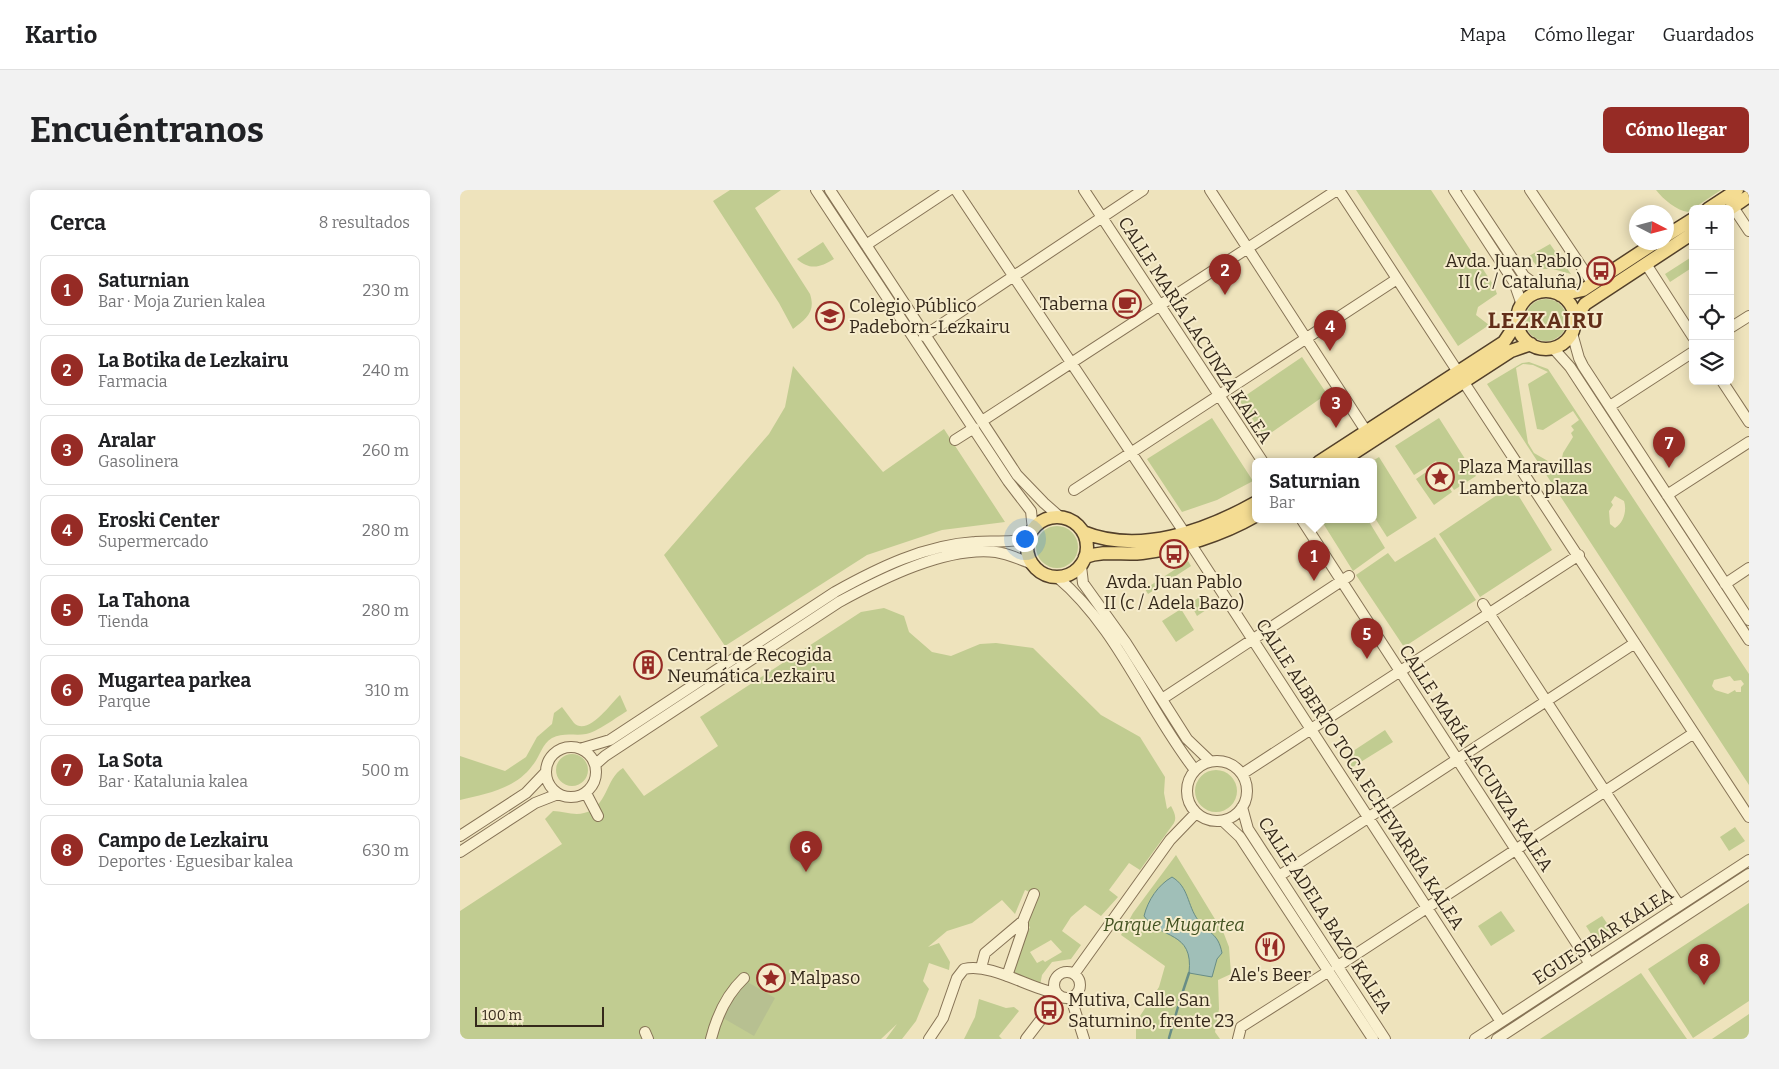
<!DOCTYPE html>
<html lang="es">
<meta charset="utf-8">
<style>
body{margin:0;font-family:Bitter,serif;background:#f2f2f2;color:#202124}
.controls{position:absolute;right:15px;top:15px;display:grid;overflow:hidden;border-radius:8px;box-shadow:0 2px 12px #0003}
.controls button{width:45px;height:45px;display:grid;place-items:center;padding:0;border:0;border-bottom:1px solid #e0e0e0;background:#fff;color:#202124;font:25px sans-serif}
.compass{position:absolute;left:1169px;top:15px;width:45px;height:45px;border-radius:50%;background:#fff;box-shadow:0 2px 12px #0003;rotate:96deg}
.scale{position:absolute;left:15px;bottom:12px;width:129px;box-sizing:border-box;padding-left:5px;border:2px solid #35291b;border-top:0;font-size:14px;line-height:18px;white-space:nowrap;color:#35291b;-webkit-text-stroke:4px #f6eccc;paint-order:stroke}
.you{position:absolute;left:564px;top:348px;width:18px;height:18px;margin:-12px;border:4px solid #fff;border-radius:50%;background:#1a73e8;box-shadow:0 0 0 8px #1a73e833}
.badge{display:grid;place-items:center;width:32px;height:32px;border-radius:50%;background:#962b25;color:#fff;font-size:16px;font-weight:700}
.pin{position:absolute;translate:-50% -41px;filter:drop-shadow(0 1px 2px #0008)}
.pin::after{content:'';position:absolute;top:26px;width:18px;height:15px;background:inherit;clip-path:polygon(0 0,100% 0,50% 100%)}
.popup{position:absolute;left:792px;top:268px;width:125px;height:65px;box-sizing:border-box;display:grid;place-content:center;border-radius:8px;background:#fff;filter:drop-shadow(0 1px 4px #0005);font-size:16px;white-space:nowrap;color:#757577}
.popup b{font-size:19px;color:#202124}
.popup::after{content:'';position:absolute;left:50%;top:100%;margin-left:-10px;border:10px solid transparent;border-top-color:#fff}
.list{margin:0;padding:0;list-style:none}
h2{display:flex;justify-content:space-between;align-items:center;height:65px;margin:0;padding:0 20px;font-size:21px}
h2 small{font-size:16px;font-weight:400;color:#757577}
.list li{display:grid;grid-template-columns:32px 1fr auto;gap:15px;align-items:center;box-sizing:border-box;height:70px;margin:0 10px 10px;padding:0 10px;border:1px solid #e0e0e0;border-radius:8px}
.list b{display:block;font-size:19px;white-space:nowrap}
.list p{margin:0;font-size:16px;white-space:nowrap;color:#757577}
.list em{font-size:16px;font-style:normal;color:#757577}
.icon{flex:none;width:28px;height:28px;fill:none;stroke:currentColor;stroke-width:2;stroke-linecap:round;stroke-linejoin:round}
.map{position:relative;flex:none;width:1289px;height:849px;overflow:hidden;border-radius:8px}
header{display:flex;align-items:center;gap:30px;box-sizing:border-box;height:70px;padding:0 25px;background:#fff;border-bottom:1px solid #e0e0e0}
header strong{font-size:24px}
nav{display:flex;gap:28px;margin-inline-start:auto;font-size:18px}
.intro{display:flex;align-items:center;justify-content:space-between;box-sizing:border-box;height:120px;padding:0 30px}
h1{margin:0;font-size:35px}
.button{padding:12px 22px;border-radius:8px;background:#962b25;color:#fff;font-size:18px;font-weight:700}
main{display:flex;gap:30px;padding:0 30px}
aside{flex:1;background:#fff;border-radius:8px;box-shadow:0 2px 12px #0003}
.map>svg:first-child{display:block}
.green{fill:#c1cc91;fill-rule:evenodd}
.cemetery{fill:#b7c091}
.water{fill:#a0bfb8;stroke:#688d86}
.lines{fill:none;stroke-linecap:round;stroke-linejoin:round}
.stream{stroke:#688d86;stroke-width:2.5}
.minor-casing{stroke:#867356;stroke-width:12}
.major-casing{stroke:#53402a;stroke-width:15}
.minor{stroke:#f9f0cf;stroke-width:10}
.major{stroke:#f4dc92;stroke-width:12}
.labels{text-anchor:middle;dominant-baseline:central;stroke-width:4;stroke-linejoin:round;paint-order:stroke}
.poi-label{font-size:18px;fill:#35291b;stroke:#f6eccc;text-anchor:start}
.street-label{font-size:18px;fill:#35291b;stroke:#f6eccc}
.park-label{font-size:18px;font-style:italic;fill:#425221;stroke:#f6eccc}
.district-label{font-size:22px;font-weight:bold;letter-spacing:1px;fill:#622e19;stroke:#f6eccc}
</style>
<header>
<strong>Kartio</strong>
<nav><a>Mapa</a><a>Cómo llegar</a><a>Guardados</a></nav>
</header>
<div class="intro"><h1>Encuéntranos</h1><a class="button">Cómo llegar</a></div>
<main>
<aside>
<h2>Cerca<small>8 resultados</small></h2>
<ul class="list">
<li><span class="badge">1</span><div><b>Saturnian</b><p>Bar · Moja Zurien kalea</p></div><em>230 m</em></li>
<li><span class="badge">2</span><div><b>La Botika de Lezkairu</b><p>Farmacia</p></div><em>240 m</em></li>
<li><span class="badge">3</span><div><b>Aralar</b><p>Gasolinera</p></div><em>260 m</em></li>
<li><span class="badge">4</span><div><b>Eroski Center</b><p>Supermercado</p></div><em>280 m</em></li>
<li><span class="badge">5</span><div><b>La Tahona</b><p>Tienda</p></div><em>280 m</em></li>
<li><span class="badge">6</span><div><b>Mugartea parkea</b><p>Parque</p></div><em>310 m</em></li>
<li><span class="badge">7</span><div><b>La Sota</b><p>Bar · Katalunia kalea</p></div><em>500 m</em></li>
<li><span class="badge">8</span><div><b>Campo de Lezkairu</b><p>Deportes · Eguesibar kalea</p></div><em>630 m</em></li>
</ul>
</aside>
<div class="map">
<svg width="1289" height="849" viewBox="0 0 1289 849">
<rect width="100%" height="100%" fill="#eee3bc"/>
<path class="green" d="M270 0H321L295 18 350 104C356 122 346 129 333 139L319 113 253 11Z
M896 0H971L1034 96 1037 104 1018 117 1016 125 1029 135 998 156Z
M1196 0H1261L1228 22C1216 20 1204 10 1196 0Z
M363 52 374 69C361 77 350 81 337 69Z
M1090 54 1111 84 1093 79H1079L1069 66Z
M1233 66V77L1210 92 1205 84Z
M1065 130a21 21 0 1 1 42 0a21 21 0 1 1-42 0Z
M842 167 867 204 805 247 779 210Z
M1069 172 1088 179 1289 484V595L1027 194 1062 173ZM1063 174 1073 175 1088 182 1068 194 1077 239 1083 240 1113 221 1119 230 1111 236 1114 240 1111 243 1113 247 1103 263 1100 278 1074 263 1068 253 1056 178ZM1155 306 1164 311C1167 320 1164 333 1155 338L1150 334 1149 321 1153 315 1151 312ZM1270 486 1274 491 1281 490 1284 494 1281 497V502H1276L1275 500 1268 504 1255 500 1252 496 1254 490Z
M333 176 423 282 484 239 545 332 482 340 407 365 265 456 204 365 309 244 325 217Z
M752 228 793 291 757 310 722 322 687 269Z
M979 228 1016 286 994 300 976 271 954 285 935 256Z
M919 267 957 328 927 347 913 325V272H911Z
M975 276 992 302 974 315 956 289Z
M1052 295 1092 360 1020 407 979 344Z
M861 330H908L925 358 893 381Z
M576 357a21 21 0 1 1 42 0a21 21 0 1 1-42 0Z
M975 347 1016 410 944 457 896 385 928 363 935 372Z
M728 371 731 376 688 404 685 399Z
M745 404 752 416 737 426 730 413Z
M424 418 444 426 449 442 472 462 491 466 520 454 536 453 573 458 641 525 680 547 705 587 704 603 707 619 711 616C714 622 717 627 714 633L680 680 669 673 649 700 658 707 641 726 625 715 611 727 602 741 621 755 611 769 592 772 582 785 580 795 552 783 562 753 570 737 563 731 574 704 565 700 555 724 542 710 512 733 487 741 468 757 479 753 490 772 489 780 469 773 463 791 469 799 456 831 442 849H426L437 834 421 849H0V721L102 654 85 629 93 621C103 621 114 626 124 623 148 617 145 589 163 578L184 606 258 556 240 527 401 422ZM591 750 602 762 585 772 583 770 577 773 570 762Z
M721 419 734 440 716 452 702 431Z
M160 505 167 521C157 527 137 542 126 544 115 546 103 542 92 548 81 555 80 567 72 576 55 599 26 604 0 610V566L45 581 66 567 77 547 92 534 94 523 102 517C106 522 110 528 114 533 128 547 152 512 160 505Z
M925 540 933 552 891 578 884 567Z
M96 580a16 16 0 1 1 32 0a16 16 0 1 1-32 0Z
M735 601a21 21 0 1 1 42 0a21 21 0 1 1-42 0Z
M1275 637 1285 651 1269 661 1260 647Z
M716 665 764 744 769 757 771 784 758 790 759 819 755 842 760 849H676V832L699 797 705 776 661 745 673 723Z
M1289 713V811L1233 848 1188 779Z
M1041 721 1055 741 1031 756 1018 736Z
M1142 726 1151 739 1135 750 1126 736Z
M1181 783 1227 849H1080Z
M519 809 546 818 554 817 559 821 539 846 542 849H504L515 827Z
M1289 824V849H1252Z"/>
<path class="cemetery" d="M284 790 315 808 294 846 263 828Z"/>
<path class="water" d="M712 687C729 697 727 715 738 730 748 744 758 742 762 763L757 769 752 787 729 783C734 740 700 750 684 726 688 710 698 695 712 687Z"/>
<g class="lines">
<path class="stream" d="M719 813 729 783
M709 848 718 817"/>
<defs>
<path id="minor" d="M356 0 548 291 571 321 573 340
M370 0 557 285 584 313 601 328
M496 0 724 342
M624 0 803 272
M750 0 906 241
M879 0 998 182
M994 0 1054 92 1062 115
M1007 0 1064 86 1084 101
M1070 0 1133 94
M1273 17 1289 41
M406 55 489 0
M1186 74 1233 147
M1270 138 1289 126
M1112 143 1119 168 1123 176 1289 430
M464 146 683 0
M1093 158 1110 177 1289 450
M1003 191 1289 627
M1262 191 1289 232
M1150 216 1233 162
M522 231 877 0
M495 250 514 238
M614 300 937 89
M1207 305 1289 252
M842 330 1130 774
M730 353 1041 832
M621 376 623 393 666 453 727 549 750 571
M597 387C658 438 687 519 735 580
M1265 394 1289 378
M1023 414 1219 715
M702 509 889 386
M86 582a25 25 0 1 1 50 0a25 25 0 1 1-50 0Z
M123 558 150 550 375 402C418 378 465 355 515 352 535 350 549 354 569 348
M727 601a30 30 0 1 1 60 0a30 30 0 1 1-60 0Z
M136 574 145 566 379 412C421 389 486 356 536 362 549 364 561 370 573 374
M782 584 1119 365
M126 603 138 626
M782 617 788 639 925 849
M763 631 780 647 913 849
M0 646 66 603 86 582
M0 662 75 613 98 604
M819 686 1175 453
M878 776 1234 543
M521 778 525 763 563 731
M594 795a13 13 0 1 1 26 0a13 13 0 1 1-26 0Z
M614 784 710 650 736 623
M547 786 563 739V731L574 704
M611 808 624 849
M185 842 188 849
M251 849C257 825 266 805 284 788
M469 849 483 828 497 788 504 779C532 773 568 798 596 803
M566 849 599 806
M778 849 781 837 869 781
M1015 849 1289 670
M1037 849 1289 684"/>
<path id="major" d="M1248 19 1277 0
M1270 19 1289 6
M1206 46 1233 29
M1057 130a29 29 0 1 1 58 0a29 29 0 1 1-58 0Z
M1100 105 1123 100 1196 52
M1115 129 1125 114 1233 43
M859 272 1044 152 1058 131
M880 272 1051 161 1071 154
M567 357a30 30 0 1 1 60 0a30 30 0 1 1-60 0Z
M623 342C679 365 745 341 795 313
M625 367C644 360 663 365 682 363 720 358 762 345 795 326"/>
</defs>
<use href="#minor" class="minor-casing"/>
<use href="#major" class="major-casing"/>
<use href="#minor" class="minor"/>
<use href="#major" class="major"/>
</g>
<defs>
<symbol id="bus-ring" viewBox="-11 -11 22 22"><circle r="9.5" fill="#f6eccc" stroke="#962b25" stroke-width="1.5"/><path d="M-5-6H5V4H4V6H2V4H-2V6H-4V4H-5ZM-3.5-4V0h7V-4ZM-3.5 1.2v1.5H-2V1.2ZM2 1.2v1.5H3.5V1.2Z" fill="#962b25"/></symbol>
<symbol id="cafe-ring" viewBox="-11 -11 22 22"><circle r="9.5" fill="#f6eccc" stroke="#962b25" stroke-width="1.5"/><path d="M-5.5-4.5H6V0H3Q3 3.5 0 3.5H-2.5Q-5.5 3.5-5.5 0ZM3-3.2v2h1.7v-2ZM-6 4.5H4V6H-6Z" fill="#962b25"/></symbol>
<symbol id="school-ring" viewBox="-11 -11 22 22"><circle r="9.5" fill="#f6eccc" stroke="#962b25" stroke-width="1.5"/><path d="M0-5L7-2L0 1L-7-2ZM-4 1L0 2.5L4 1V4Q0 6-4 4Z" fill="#962b25"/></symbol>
<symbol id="sight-ring" viewBox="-11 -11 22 22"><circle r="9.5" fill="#f6eccc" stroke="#962b25" stroke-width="1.5"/><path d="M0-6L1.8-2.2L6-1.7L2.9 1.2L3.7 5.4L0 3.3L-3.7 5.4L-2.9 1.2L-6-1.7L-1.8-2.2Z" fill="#962b25"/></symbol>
<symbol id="building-ring" viewBox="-11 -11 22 22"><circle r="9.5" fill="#f6eccc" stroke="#962b25" stroke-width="1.5"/><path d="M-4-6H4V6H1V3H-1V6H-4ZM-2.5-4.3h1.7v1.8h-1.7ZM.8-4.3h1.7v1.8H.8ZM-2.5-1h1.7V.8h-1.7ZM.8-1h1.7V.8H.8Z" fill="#962b25"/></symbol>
<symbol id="restaurant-ring" viewBox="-11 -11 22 22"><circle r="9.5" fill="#f6eccc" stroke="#962b25" stroke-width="1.5"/><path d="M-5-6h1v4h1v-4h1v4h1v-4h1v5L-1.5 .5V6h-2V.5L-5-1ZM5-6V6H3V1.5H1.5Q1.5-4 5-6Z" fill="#962b25"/></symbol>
</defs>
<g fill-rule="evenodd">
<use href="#bus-ring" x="1125" y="65" width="32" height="32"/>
<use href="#cafe-ring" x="651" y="98" width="32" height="32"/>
<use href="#school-ring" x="354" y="110" width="32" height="32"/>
<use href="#sight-ring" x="964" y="271" width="32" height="32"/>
<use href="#bus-ring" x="698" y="348" width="32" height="32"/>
<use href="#building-ring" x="172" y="459" width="32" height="32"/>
<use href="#restaurant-ring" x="794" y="741" width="32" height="32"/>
<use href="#sight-ring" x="295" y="772" width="32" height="32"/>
<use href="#bus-ring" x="573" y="804" width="32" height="32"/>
</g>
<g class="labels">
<g class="poi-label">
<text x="1122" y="71" text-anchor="end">Avda. Juan Pablo<tspan x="1122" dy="21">II (c / Cataluña)</tspan></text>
<text x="648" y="114" text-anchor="end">Taberna</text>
<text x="389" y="116">Colegio Público<tspan x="389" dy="21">Padeborn-Lezkairu</tspan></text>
<text x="999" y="277">Plaza Maravillas<tspan x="999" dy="21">Lamberto plaza</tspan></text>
<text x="714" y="392" text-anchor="middle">Avda. Juan Pablo<tspan x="714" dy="21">II (c / Adela Bazo)</tspan></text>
<text x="207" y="465">Central de Recogida<tspan x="207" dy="21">Neumática Lezkairu</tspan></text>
<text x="810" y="785" text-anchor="middle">Ale's Beer</text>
<text x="330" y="788">Malpaso</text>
<text x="608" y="810">Mutiva, Calle San<tspan x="608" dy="21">Saturnino, frente 23</tspan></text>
</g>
<g class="street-label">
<text transform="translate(735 140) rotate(57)">CALLE MARÍA LACUNZA KALEA</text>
<text transform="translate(1016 568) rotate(57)">CALLE MARÍA LACUNZA KALEA</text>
<text transform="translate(900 584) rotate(57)">CALLE ALBERTO TOCA ECHEVARRÍA KALEA</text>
<text transform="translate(865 725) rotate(57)">CALLE ADELA BAZO KALEA</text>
<text transform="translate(1143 746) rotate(-33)">EGUESIBAR KALEA</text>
</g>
<g class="park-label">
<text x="714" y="735">Parque Mugartea</text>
</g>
<g class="district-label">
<text x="1086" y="130">LEZKAIRU</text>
</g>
</g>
</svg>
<div class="controls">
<button>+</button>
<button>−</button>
<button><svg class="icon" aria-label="locate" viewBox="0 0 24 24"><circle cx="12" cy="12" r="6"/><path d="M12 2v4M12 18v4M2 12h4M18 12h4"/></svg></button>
<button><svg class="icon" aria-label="layers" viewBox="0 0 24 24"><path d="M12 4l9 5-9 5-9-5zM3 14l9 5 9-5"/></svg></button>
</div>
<svg class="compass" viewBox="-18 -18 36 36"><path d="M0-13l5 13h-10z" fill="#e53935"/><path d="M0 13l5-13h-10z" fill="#757577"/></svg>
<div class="scale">100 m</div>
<div class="you"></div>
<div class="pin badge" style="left:854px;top:391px">1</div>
<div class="popup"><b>Saturnian</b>Bar</div>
<div class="pin badge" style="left:765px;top:105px">2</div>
<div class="pin badge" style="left:876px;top:238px">3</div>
<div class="pin badge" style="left:870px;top:161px">4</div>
<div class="pin badge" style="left:907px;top:469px">5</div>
<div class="pin badge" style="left:346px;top:682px">6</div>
<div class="pin badge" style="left:1209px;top:278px">7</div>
<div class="pin badge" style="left:1244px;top:795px">8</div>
</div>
</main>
